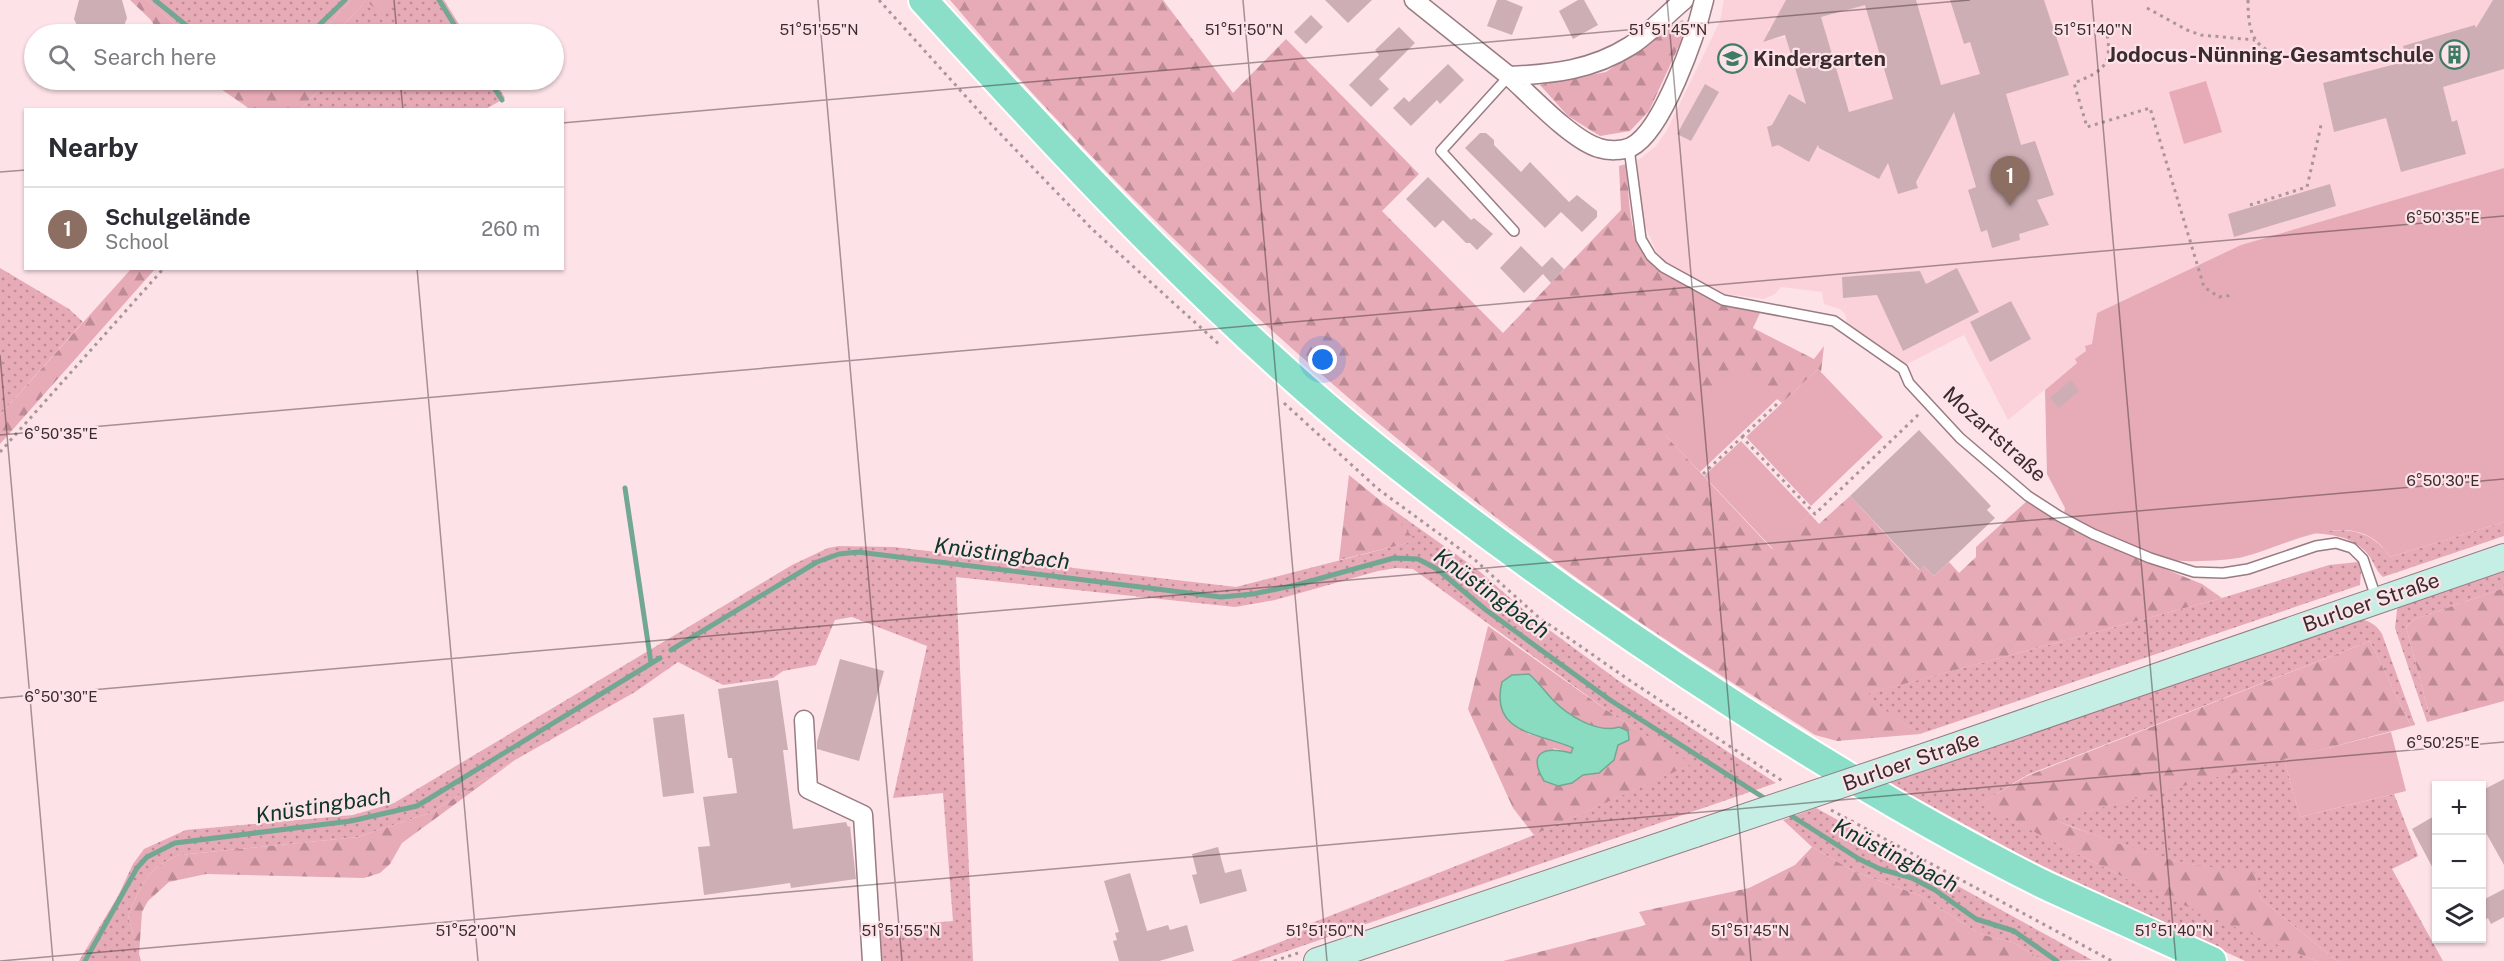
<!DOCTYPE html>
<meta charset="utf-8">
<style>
body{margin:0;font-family:"Public Sans",sans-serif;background:#f7f7f7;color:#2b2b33}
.controls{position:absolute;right:18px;bottom:18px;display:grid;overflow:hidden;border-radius:0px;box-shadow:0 2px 4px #0004}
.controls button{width:54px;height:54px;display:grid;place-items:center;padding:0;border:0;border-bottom:2px solid #e1e1e2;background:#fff;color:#2b2b33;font:30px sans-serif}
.you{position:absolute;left:1323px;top:360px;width:21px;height:21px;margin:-15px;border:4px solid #fff;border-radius:50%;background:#1a73e8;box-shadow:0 0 0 9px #1a73e833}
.badge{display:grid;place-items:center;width:39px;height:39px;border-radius:50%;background:#b45309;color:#fff;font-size:20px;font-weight:700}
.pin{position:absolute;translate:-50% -50px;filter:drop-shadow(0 2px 3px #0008)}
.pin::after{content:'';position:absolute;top:32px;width:21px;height:18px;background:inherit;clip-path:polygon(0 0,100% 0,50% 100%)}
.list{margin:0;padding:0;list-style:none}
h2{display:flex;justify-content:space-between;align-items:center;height:78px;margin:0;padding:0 24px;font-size:26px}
h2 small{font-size:20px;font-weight:400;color:#7c7c81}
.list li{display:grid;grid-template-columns:39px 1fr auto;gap:18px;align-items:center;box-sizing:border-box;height:84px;padding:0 24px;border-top:2px solid #e1e1e2}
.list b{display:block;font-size:22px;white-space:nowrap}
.list p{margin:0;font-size:20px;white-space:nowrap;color:#7c7c81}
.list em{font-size:20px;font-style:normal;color:#7c7c81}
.icon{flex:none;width:33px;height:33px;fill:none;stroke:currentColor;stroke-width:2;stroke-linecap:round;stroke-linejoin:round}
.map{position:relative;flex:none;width:2504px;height:961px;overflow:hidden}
.search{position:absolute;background:#fff;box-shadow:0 2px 4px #0004;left:24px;top:24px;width:540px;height:66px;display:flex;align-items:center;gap:15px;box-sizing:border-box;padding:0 21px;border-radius:33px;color:#7c7c81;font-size:22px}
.panel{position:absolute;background:#fff;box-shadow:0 2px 4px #0004;left:24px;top:108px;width:540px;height:162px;border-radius:0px}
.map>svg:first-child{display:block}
.built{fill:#fbd2da}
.grass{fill:url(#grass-dots)}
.forest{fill:url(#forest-firs);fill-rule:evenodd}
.green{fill:#e7aab7}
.water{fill:#8adcc0;stroke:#72a794;stroke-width:1.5}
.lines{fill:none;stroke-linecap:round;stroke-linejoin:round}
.stream{stroke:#72a794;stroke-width:5}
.building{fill:#ceaeb5;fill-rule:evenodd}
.lane-casing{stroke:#997b82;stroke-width:12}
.street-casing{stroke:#997b82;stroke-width:21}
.secondary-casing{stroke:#997b82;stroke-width:28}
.primary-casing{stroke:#fff;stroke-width:32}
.path{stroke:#aa959a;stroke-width:3;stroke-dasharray:3 4.5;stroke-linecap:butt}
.lane{stroke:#fff;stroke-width:9}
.street{stroke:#fff;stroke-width:18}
.secondary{stroke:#c5efe4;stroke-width:26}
.primary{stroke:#8bdfc8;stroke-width:28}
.secondary-bridge-casing{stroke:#997b82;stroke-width:28;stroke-linecap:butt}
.secondary-bridge{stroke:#c5efe4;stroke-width:26}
.ticks{fill:none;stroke:#392c2f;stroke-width:1.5;stroke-opacity:0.45}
.labels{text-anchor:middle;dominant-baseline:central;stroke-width:4.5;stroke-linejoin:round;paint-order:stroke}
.poi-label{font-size:21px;font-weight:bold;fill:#392c2f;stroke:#fde2e8;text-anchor:end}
.street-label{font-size:21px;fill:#392c2f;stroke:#fde2e8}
.water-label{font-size:22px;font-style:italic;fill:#0f362a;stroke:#fde2e8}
.ticks-label{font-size:15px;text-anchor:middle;fill:#392c2f;stroke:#fde2e8;stroke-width:4.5;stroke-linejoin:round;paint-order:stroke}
</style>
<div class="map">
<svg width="2504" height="961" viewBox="0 0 2504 961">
<defs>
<pattern id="grass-dots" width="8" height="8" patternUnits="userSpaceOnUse" patternTransform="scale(1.5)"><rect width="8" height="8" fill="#e7aab7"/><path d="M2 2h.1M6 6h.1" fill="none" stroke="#bc8b95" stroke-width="1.8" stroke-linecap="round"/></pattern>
<pattern id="forest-firs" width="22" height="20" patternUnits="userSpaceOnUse" patternTransform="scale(1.5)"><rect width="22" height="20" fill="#e7aab7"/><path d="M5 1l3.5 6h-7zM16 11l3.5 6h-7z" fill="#bc8b95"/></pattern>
</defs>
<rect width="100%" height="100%" fill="#fde2e8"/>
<path class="built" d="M1724 0H1786L1778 26 1768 29 1772 39 1825 30 1821 17 1848 9 1846 0H2504V168L2241 245 2097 313 2092 347 2077 363 2008 420 1964 335 1905 365 1848 327 1845 314 1840 309 1824 304 1822 292 1781 287 1775 294 1764 299 1725 294 1681 271 1666 262 1656 251 1643 222 1637 161 1656 146 1666 132 1720 21Z"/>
<path class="grass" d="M147 0H351L320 34H187Z
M398 0H444L465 34H335L366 1 395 2Z
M328 80H494L505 98 486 109 300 110Z
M0 268 69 309 83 322 0 415Z
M1382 502 1478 570 1533 618 1619 681 1776 783 1258 961H1231L1296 936 1312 923 1534 835 1691 764 1615 716 1413 569 1396 568 1378 571 1275 600 1235 607 956 577 973 961H877L873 928 953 921 943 793 893 798 927 646 852 617 835 620 816 665 783 671 773 678 723 685 678 662 635 692 515 760 432 812 358 837 179 855C146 868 141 886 128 916L141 961H79L118 896 133 864 144 849 186 830 353 815 394 803 792 565 828 548 839 546 894 547 1236 587 1415 541Z
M2504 522V536L2383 577C2375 570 2374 561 2367 553 2353 537 2334 535 2314 533 2344 527 2372 529 2390 557Z
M2358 562 2361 572 2360 585 1920 734 1862 695 2222 598 2329 565Z
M2504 567V588L2413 620 2406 627 2431 721 2427 722 2395 628 2397 610 2402 604Z
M2356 618C2368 620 2376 624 2382 634L2415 725 2411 726 2370 641 2027 775 1980 804 2129 880 2316 961H2245L2028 859 1889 783 1953 761 1994 742Z
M2284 759 2300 817 2394 794 2418 856 2392 869 2443 961H2337L2261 899 2252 871C2181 870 2120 844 2054 820Z
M1816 808 2092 960 2044 961 2012 942 1980 934 1919 895 1855 872 1812 847 1783 820Z"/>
<path class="forest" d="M130 0H147L187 34H160L150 19Z
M351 0H398L383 15 366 1 335 34H320Z
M950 0H1163L1233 93 1286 39 1419 174 1382 211 1503 333 1621 210 1619 166 1626 164C1630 200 1627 242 1655 268L1725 306 1760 313 1753 328 1814 359 1824 346 1821 372 1818 369 1782 403 1777 399 1666 436 1772 549 1810 514 1819 524 1850 496 1919 570 1924 566 1934 576 1949 562 1959 573 1976 557V547L2027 501 2091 539 2202 584 2222 598 1863 695 1920 734 1837 741 1815 735C1743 689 1669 644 1599 594 1361 423 1140 223 950 0Z
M1682 20 1688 26 1649 111 1630 131 1600 136 1568 116 1540 85 1606 72Z
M208 80H328L300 110 248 109 247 107Z
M131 269H155L0 444V415Z
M1349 475 1382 502 1416 541 1339 560Z
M2504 588V701L2431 721 2406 627 2413 620Z
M1488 626 1615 716 1692 764 1534 835 1513 808 1468 709ZM1529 674C1538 682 1543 690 1552 699 1567 715 1597 734 1619 727L1618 745 1614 760 1599 773 1583 775 1572 783 1553 748 1571 753 1574 747 1551 739 1528 734 1502 682 1512 675Z
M2370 641 2411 726 2055 820C2068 826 2084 831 2098 836 2150 855 2197 870 2253 870L2261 899 2337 961H2316L2208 916 2129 880 1979 804 2027 776Z
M515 760 402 843 390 864 380 873 364 878 206 874 169 882 148 901 142 912 139 955 128 916C141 886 146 868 179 855L358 837 432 812Z
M1812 847 1855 872 1919 895 1980 934 2012 942 2044 961H1503L1646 925 1639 912 1749 888 1795 865Z"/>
<path class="green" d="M2206 81 2222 132 2184 144 2169 92Z
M2504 168V522L2390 557C2356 502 2288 546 2243 557 2224 561 2183 563 2164 559 2156 557 2147 552 2139 548 2113 538 2088 527 2064 513L2065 508 2047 474 2045 390 2077 363 2075 359 2086 351 2085 346 2092 344 2097 313 2241 245Z
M1744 363 1777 399 1700 472 1666 436Z
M1818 369 1883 437 1811 506 1746 437Z
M1741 441 1810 514 1773 549 1704 476Z
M2391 732 2406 791 2300 817 2284 759Z"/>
<path class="water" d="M1529 674C1538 682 1544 690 1552 699 1567 715 1597 734 1619 727L1628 731 1629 740 1618 745 1614 760 1599 773 1583 775 1572 783 1558 786 1544 781C1527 752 1544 746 1571 753L1573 748C1540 733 1489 734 1502 682L1512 675Z"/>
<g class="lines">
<path class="stream" d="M155 0 197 34
M439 0 460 34
M310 34 345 0
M489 80 502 100
M625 488 651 663
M671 650 817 562 839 554 858 552 1221 597 1253 594 1296 585 1394 558 1418 559 1437 569 1486 610 1610 700 1769 801
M1784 811 1859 859 1880 869 1912 878 1935 890 1976 919 2014 931 2057 961
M85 961 137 868 147 857 175 843 351 821 417 806 660 658"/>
</g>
<path class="building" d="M79 0H122L127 18 121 34H81L74 19Z
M1325 0H1372L1348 23Z
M1497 0H1506L1523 7 1512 35 1487 26Z
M1578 0H1584L1598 25 1573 39 1559 11Z
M1786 0H1916L1941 85 1980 74 1970 42 1964 44 1950 0H2044L2069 75 2006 94 2021 145 2035 141 2054 195 2037 200 2049 225 2019 234 2020 240 1992 248 1987 230 1981 232 1968 190 1976 187 1954 112 1916 182 1918 188 1898 194 1888 163 1879 179 1819 148 1818 145 1809 162 1778 145 1772 147 1767 127 1772 125 1789 94 1806 104 1785 35 1763 42ZM1865 5 1893 99 1849 112 1821 17Z
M2493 0H2504V69L2443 87 2452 122 2457 120 2466 154 2401 172 2386 118 2334 132 2323 83 2407 61 2403 46 2475 25 2476 28Z
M1311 15 1323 27 1306 44 1294 32Z
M1399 27 1415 43 1379 79 1389 89 1371 107 1349 85 1379 55 1375 50Z
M1448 64 1464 80 1440 104 1437 100 1411 126 1393 108 1404 97 1409 102Z
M1705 84 1719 92 1691 141 1677 134Z
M1480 133H1486L1494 140V145L1521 172 1530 162 1569 202 1577 195 1597 211V217L1582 232 1561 212 1545 228 1465 148Z
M1428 177 1471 220 1474 218 1493 234 1477 250 1470 243H1466L1443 220 1435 228 1406 199Z
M2330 184 2336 206 2234 237 2228 214Z
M1521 246 1542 267 1552 257 1564 269 1551 283 1543 274 1524 293 1500 268Z
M1957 268 1979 312 1903 351 1877 295 1843 298 1842 277 1920 271 1926 284Z
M2011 301 2031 339 1990 362 1970 322Z
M2071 380 2079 391 2059 408 2050 398Z
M1919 430 1991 506 1987 510 1995 518 1934 576 1924 566 1920 570 1850 496Z
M840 659 884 671 859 761 817 749V742Z
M778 680 788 750H783L793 829 846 822 848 827 850 826 856 879 791 888 790 883 704 895 698 847 710 846 703 797 737 793 732 758H728L718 689Z
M684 714 694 793 663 797 653 718Z
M2504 779V865L2481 824V791Z
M2436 815V874L2412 829Z
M1218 847 1225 873 1241 869 1247 891 1200 904 1192 875 1197 874 1192 854Z
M1130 873 1147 931 1168 925 1170 930 1187 925 1194 951 1159 961H1119L1113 941 1117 940 1115 933 1119 932 1104 881Z
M2504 889V917L2491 924 2488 918 2481 922V901Z"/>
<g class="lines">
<defs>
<path id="lane" d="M1509 76 1441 151 1514 231
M1629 148 1641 239 1651 256 1663 267 1723 300 1834 321 1903 369 1909 383 1960 438 2028 496 2059 516 2093 534 2150 558 2194 572 2223 573 2248 569 2316 546 2336 543 2352 548 2363 559 2377 600"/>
<path id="street" d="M1414 0 1509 76C1553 74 1592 70 1630 46 1649 34 1666 15 1684 0
M1509 76C1531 96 1572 140 1599 148 1608 151 1622 151 1631 147 1663 131 1696 34 1704 0
M804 720 808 789 863 815 872 961"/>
<path id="secondary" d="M1938 752 2504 557
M1317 961 1695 834"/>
<path id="primary" d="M923 0C1058 148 1195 297 1349 426 1475 530 1608 624 1745 712 1843 775 1945 836 2049 887 2103 912 2158 936 2212 961"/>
</defs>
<use href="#lane" class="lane-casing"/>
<use href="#street" class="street-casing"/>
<use href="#secondary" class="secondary-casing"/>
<use href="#primary" class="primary-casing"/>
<path class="path" d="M879 0 987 120 1092 229 1221 346
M2248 0C2248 39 2255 50 2293 59
M2147 8 2187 30 2201 35 2255 40
M2106 28C2113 64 2106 70 2074 83L2087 127 2150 108 2204 287 2219 297 2233 295
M2250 205 2307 187 2322 121
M1284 403 1378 489 1475 560 1537 616 1629 680 1784 782
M1742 437 1777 404
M0 452 164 268
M1703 474 1742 437 1815 514 1920 413
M1831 810 2112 961
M1274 961 1298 953"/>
<use href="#lane" class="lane"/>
<use href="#street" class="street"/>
<use href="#secondary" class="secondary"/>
<use href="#primary" class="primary"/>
<defs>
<path id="secondary-bridge" d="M1695 834 1938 752"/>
</defs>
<use href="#secondary-bridge" class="secondary-bridge-casing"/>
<use href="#secondary-bridge" class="secondary-bridge"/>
</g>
<path class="ticks" d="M394 0 397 34M818 0 902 961M1243 0 1327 961M1667 0 1751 961M2092 0 2176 961M400 80 403 110M562 123 1970 0M0 172 26 170M417 268 478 961M0 355 53 961M0 435 2504 216M0 698 2504 479M0 961 2504 742"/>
<defs>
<symbol id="building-ring" viewBox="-11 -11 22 22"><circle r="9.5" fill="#fde2e8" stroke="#3d7b67" stroke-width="1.5"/><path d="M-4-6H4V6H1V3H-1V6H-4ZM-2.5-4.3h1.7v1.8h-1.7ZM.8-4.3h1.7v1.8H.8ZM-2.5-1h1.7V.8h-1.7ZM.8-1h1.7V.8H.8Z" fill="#3d7b67"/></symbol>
<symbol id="school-ring" viewBox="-11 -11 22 22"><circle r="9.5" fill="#fde2e8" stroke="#3d7b67" stroke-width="1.5"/><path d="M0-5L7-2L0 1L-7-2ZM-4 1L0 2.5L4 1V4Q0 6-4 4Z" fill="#3d7b67"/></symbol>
</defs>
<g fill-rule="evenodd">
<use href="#building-ring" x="2438" y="38" width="33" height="33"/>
<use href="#school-ring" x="1716" y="42" width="33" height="33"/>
</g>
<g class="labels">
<g class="poi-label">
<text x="2434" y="54">Jodocus-Nünning-Gesamtschule</text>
<text x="1753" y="58" text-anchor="start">Kindergarten</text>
</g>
<g class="street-label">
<text transform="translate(1995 434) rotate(42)">Mozartstraße</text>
<text transform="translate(2371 602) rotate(-19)">Burloer Straße</text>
<text transform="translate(1911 761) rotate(-19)">Burloer Straße</text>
</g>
<g class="water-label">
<text transform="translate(1002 553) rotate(7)">Knüstingbach</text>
<text transform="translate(1492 593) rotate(36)">Knüstingbach</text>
<text transform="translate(323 805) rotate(-9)">Knüstingbach</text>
<text transform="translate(1896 855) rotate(27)">Knüstingbach</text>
</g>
</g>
<g class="ticks-label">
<text x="819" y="35">51°51'55"N</text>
<text x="1244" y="35">51°51'50"N</text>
<text x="1668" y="35">51°51'45"N</text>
<text x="2093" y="35">51°51'40"N</text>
<text x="2443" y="223">6°50'35"E</text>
<text x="61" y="439">6°50'35"E</text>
<text x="2443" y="486">6°50'30"E</text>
<text x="61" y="702">6°50'30"E</text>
<text x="2443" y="748">6°50'25"E</text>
<text x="476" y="936">51°52'00"N</text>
<text x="901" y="936">51°51'55"N</text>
<text x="1325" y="936">51°51'50"N</text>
<text x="1750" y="936">51°51'45"N</text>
<text x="2174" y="936">51°51'40"N</text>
</g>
</svg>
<div class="controls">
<button>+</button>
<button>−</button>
<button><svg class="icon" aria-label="layers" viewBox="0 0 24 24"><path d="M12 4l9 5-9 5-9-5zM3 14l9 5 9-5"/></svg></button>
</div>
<div class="you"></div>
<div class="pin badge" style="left:2010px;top:206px;background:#8d6e63">1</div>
<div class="search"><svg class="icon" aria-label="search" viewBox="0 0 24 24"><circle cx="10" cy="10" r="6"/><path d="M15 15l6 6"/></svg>Search here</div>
<section class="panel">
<h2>Nearby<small></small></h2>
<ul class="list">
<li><span class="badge" style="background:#8d6e63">1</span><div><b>Schulgelände</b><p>School</p></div><em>260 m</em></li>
</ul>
</section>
</div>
